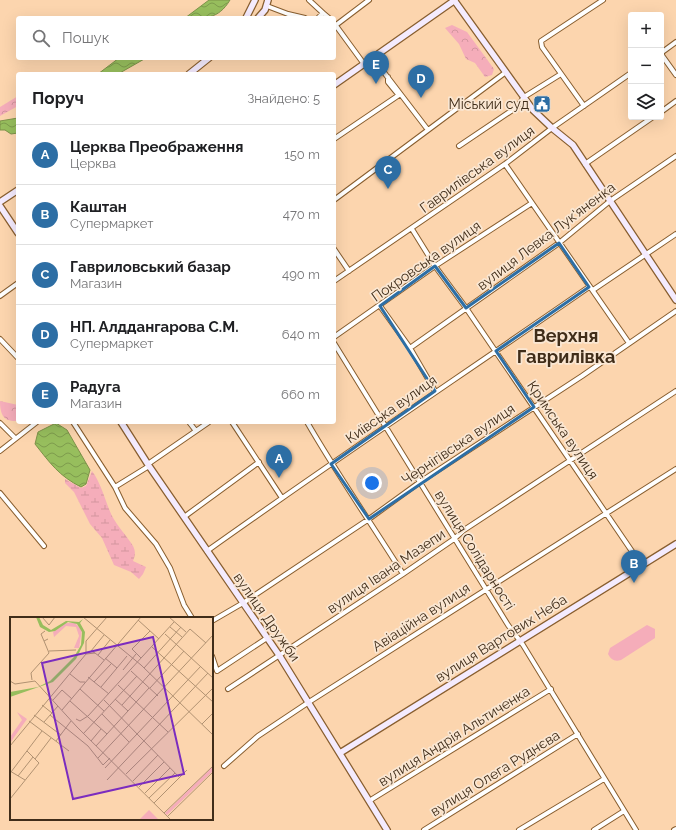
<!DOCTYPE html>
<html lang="uk">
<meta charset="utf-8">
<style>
body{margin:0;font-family:Raleway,sans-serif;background:#f6f6f6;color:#202124}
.controls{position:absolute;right:12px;top:12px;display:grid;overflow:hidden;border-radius:4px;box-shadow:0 4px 16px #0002}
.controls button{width:36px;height:36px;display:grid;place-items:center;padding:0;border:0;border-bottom:1px solid #e0e0e0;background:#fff;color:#202124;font:20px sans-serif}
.you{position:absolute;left:372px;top:483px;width:14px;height:14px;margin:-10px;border:3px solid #fff;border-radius:50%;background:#1a73e8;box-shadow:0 0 0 6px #1a73e833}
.badge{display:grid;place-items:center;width:26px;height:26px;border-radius:50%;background:#2d6ea4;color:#fff;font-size:13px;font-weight:700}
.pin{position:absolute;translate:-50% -33px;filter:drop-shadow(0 1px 2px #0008)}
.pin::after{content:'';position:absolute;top:21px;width:14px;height:12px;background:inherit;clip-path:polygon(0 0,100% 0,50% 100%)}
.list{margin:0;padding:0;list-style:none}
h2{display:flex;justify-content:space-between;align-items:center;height:52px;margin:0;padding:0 16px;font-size:17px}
h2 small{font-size:13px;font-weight:400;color:#757577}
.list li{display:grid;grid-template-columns:26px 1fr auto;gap:12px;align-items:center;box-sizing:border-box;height:60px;padding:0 16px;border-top:1px solid #e0e0e0}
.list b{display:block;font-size:15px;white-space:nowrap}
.list p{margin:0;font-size:13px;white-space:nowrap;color:#757577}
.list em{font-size:13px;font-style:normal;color:#757577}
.icon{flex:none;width:22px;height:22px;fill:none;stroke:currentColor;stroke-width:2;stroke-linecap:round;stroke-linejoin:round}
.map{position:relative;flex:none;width:676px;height:830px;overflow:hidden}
.search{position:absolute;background:#fff;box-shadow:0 4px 16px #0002;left:16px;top:16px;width:320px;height:44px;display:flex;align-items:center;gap:10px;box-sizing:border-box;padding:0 14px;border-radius:4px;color:#757577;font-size:15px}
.panel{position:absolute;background:#fff;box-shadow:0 4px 16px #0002;left:16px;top:72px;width:320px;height:352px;border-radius:4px}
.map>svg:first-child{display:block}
.forest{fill:url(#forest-crowns)}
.wetland{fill:url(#wetland-marsh)}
.pitch{fill:#f5adba}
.water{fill:url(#water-waves);stroke:#7d9249}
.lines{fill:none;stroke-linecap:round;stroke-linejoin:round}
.street-casing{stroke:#885e2f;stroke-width:6}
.secondary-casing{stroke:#885e2f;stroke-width:8}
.street{stroke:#fff;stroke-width:4}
.secondary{stroke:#f4ebfe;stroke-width:5.5}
.marked{fill:none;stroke:#2d6ea4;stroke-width:3;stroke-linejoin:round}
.labels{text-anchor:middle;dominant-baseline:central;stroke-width:3.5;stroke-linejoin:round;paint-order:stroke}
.poi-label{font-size:14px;fill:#402d19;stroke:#fae7d3;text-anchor:end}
.street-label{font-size:14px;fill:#402d19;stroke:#fae7d3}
.district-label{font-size:18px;font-weight:bold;fill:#402d19;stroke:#fae7d3}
.inset-road{fill:none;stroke:#b19272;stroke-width:1}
.view{fill:#7b2cbf;fill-opacity:0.15;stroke:#7b2cbf;stroke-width:2}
.inset-edge{fill:none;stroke:#402d19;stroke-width:2}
</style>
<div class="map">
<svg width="676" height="830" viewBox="0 0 676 830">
<defs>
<pattern id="forest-crowns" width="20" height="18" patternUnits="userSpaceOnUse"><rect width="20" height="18" fill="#f5adba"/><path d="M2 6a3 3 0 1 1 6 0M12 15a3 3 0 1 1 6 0" fill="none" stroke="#d3959f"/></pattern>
<pattern id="wetland-marsh" width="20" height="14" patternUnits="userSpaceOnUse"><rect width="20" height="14" fill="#f5adba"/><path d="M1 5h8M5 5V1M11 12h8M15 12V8" fill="none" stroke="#d3959f"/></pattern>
<pattern id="water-waves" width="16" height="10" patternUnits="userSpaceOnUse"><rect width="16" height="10" fill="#97be5d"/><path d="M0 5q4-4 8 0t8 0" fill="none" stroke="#7d9b4c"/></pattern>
</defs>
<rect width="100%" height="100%" fill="#fcd5ae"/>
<path class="forest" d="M452 25 467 32 494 69 492 75 485 77 475 63 466 59 459 44 445 28Z
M18 96V106L0 116V107Z
M0 401 18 405V421C3 422 0 414 0 401Z"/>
<path class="wetland" d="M92 471C102 485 105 501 112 516 118 527 127 536 133 546 136 552 135 556 133 561L146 567 143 574 139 579 131 572 114 565 102 538 90 524 74 492 65 483V479L81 488 86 486Z"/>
<path class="pitch" d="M647 625 655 629V638L621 660C615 662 611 660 608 654L610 648Z"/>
<path class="water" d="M209 0H230C218 20 205 18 185 18Z
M119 58H146L118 74H98Z
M18 118V133L11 134 5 130H0V121Z
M56 423 67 430 90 470 86 484 81 487C59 476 50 463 35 444L38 432Z"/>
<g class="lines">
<defs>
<path id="street" d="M309 0 323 13
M267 6 288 14 305 18
M318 18 323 13 329 18
M334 23 364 64
M336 25 369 0
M661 53 676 42
M661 54 676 75
M373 58 428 130
M388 77V82L397 93
M584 106 542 47 541 41 603 0
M661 112 676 101
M334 139 399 95
M459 146 517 107 524 97 561 74
M505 164 629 343
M585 164 653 117
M334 200 506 72
M412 229 435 266 466 308 642 566
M334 249 349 271
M334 281 505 164 552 128 631 73
M593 290 676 234
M0 296 18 283
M380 306 410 348 435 391
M334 337 435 266 532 203
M0 339 18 358
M334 343 508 625 523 645 636 830
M410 348 559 243 610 201 676 156
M73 422 115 487 125 508 156 544 170 568 184 605 192 618
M189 422 196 431
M232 422 282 498
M307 422C337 474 371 523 403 574
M0 423 15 438
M0 451 37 422
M148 464 209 422
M115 487 149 466
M0 493 44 546
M184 517 259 462
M207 551C333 461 462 375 589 287
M212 621 243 603 369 519 420 482 582 376 676 311
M212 656 217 671 267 638
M228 689 403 574 454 539 464 530 676 391
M224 766 258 736 309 702 676 469
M369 801 551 689
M424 830 578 734
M519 830 604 779
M594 830 624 811
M674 830 676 829"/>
<path id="secondary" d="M454 0 533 110 552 128 573 145 676 300
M246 18 255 0
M258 18 265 10 268 0
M189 74 209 58
M334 85 455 0
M0 202 18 190
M0 206 18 233
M121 422 149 466 279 655 387 830
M340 753 676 544"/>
</defs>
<use href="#street" class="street-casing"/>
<use href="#secondary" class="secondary-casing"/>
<use href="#street" class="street"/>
<use href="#secondary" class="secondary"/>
</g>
<path class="marked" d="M559 243 589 287 496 351 534 407 369 519 331 464 435 391 380 306 435 266 466 308Z"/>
<defs>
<symbol id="civic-square" viewBox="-11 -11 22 22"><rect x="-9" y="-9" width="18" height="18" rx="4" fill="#2d6ea4" stroke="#fae7d3"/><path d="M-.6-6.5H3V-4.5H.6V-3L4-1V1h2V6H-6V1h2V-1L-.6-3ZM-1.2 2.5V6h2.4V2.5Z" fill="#fff"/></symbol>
</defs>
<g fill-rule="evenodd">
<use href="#civic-square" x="532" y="94" width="20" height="20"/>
</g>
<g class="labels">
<g class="poi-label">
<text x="529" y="104">Міський суд</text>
</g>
<g class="street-label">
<text transform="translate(477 169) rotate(-36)">Гаврилівська вулиця</text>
<text transform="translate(546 236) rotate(-37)">вулиця Левка Лук'яненка</text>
<text transform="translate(426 261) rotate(-35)">Покровська вулиця</text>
<text transform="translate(391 409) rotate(-35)">Київська вулиця</text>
<text transform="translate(563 430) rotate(56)">Кримська вулиця</text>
<text transform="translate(458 444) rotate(-34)">Чернігівська вулиця</text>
<text transform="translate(475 550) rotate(58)">вулиця Солідарності</text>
<text transform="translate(386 571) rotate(-34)">вулиця Івана Мазепи</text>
<text transform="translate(267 617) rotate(55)">вулиця Дружби</text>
<text transform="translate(421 617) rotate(-33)">Авіаційна вулиця</text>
<text transform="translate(501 638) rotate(-32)">вулиця Вартових Неба</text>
<text transform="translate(454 736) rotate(-32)">вулиця Андрія Альтиченка</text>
<text transform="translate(495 773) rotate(-32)">вулиця Олега Руднєва</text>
</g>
<g class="district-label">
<text x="566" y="335">Верхня<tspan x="566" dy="21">Гаврилівка</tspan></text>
</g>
</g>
<g transform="translate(10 617)">
<rect width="203" height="203" fill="#fcd5ae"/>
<path d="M203 149V154L157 198 155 196Z" fill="#f5adba"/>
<path d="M56 6H65L72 13 69 31H64L69 19 66 10 56 9 44 20 43 15ZM7 95 17 102 0 126V120L12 103Z" fill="#f5adba"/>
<path d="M139 193 149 203H129Z" fill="#f5adba"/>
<path d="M26 0H29L33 8 41 13 56 4 69 5 73 2 70 6 75 15 74 26 66 42 43 65 0 80V75L28 70 40 64 64 40 71 28 72 15 67 7 58 5 45 14 39 15 30 10Z" fill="#97be5d"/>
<path class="inset-road" d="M32 0 39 8 45 0M73 0 131 48 203 118M159 0 176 15M128 3 149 22M160 10 172 20M155 17 203 61M34 24 31 17 35 14M142 30 203 85M39 34 66 33M85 36 81 34 94 18M76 37V24L97 0M76 37 85 36 94 43M88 38 100 23M95 41 107 51M131 41 122 32 140 14M134 51 171 10M113 53 126 37M121 54 148 79M60 57 70 65H75M78 60 99 77M22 63 21 56 39 36 34 24 38 22M0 64 5 67 25 64 67 110 161 203M84 65 101 47M108 68 158 115M91 70 117 39M140 71 174 34M70 72 94 94M105 82 118 94M43 83 52 73 62 82M94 83 170 161M60 84 97 117M32 88 42 96M112 88 180 12 196 26M52 93 131 0M92 97 119 125M24 98 51 118M40 98 78 129 93 148 100 141M66 102 70 104 78 99 164 5M19 104 59 134M34 105 48 89M192 107 203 96M73 117 127 59M46 124 61 104M81 124 91 112M0 129 76 37M86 129 139 71M88 141 203 18M25 142 41 121M95 151 191 49M0 154 15 163M1 155 32 114M116 157 203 71M8 159 23 140M97 163 198 56M123 164 148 138M129 170 154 145M135 176 160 151M139 181 165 156M0 182 29 146 17 134M144 186 177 153M154 196 203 149M158 199 203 155"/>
<path class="view" d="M143 20 174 157 63 182 32 46Z"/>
<rect width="203" height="203" class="inset-edge"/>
</g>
</svg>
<div class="controls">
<button>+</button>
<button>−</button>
<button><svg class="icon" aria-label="layers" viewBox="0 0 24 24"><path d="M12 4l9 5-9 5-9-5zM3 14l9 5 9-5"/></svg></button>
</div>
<div class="you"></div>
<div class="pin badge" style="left:279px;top:478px">A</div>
<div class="pin badge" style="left:634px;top:583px">B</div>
<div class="pin badge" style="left:388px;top:189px">C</div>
<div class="pin badge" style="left:421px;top:98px">D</div>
<div class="pin badge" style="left:376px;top:84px">E</div>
<div class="search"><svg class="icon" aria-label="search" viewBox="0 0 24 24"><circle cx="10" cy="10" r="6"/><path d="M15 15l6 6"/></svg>Пошук</div>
<section class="panel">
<h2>Поруч<small>Знайдено: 5</small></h2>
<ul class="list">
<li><span class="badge">A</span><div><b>Церква Преображення</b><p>Церква</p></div><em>150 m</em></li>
<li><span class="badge">B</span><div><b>Каштан</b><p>Супермаркет</p></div><em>470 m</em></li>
<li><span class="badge">C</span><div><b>Гавриловський базар</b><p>Магазин</p></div><em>490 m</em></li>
<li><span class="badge">D</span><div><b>НП. Алддангарова С.М.</b><p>Супермаркет</p></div><em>640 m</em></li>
<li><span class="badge">E</span><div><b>Радуга</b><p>Магазин</p></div><em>660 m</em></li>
</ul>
</section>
</div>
